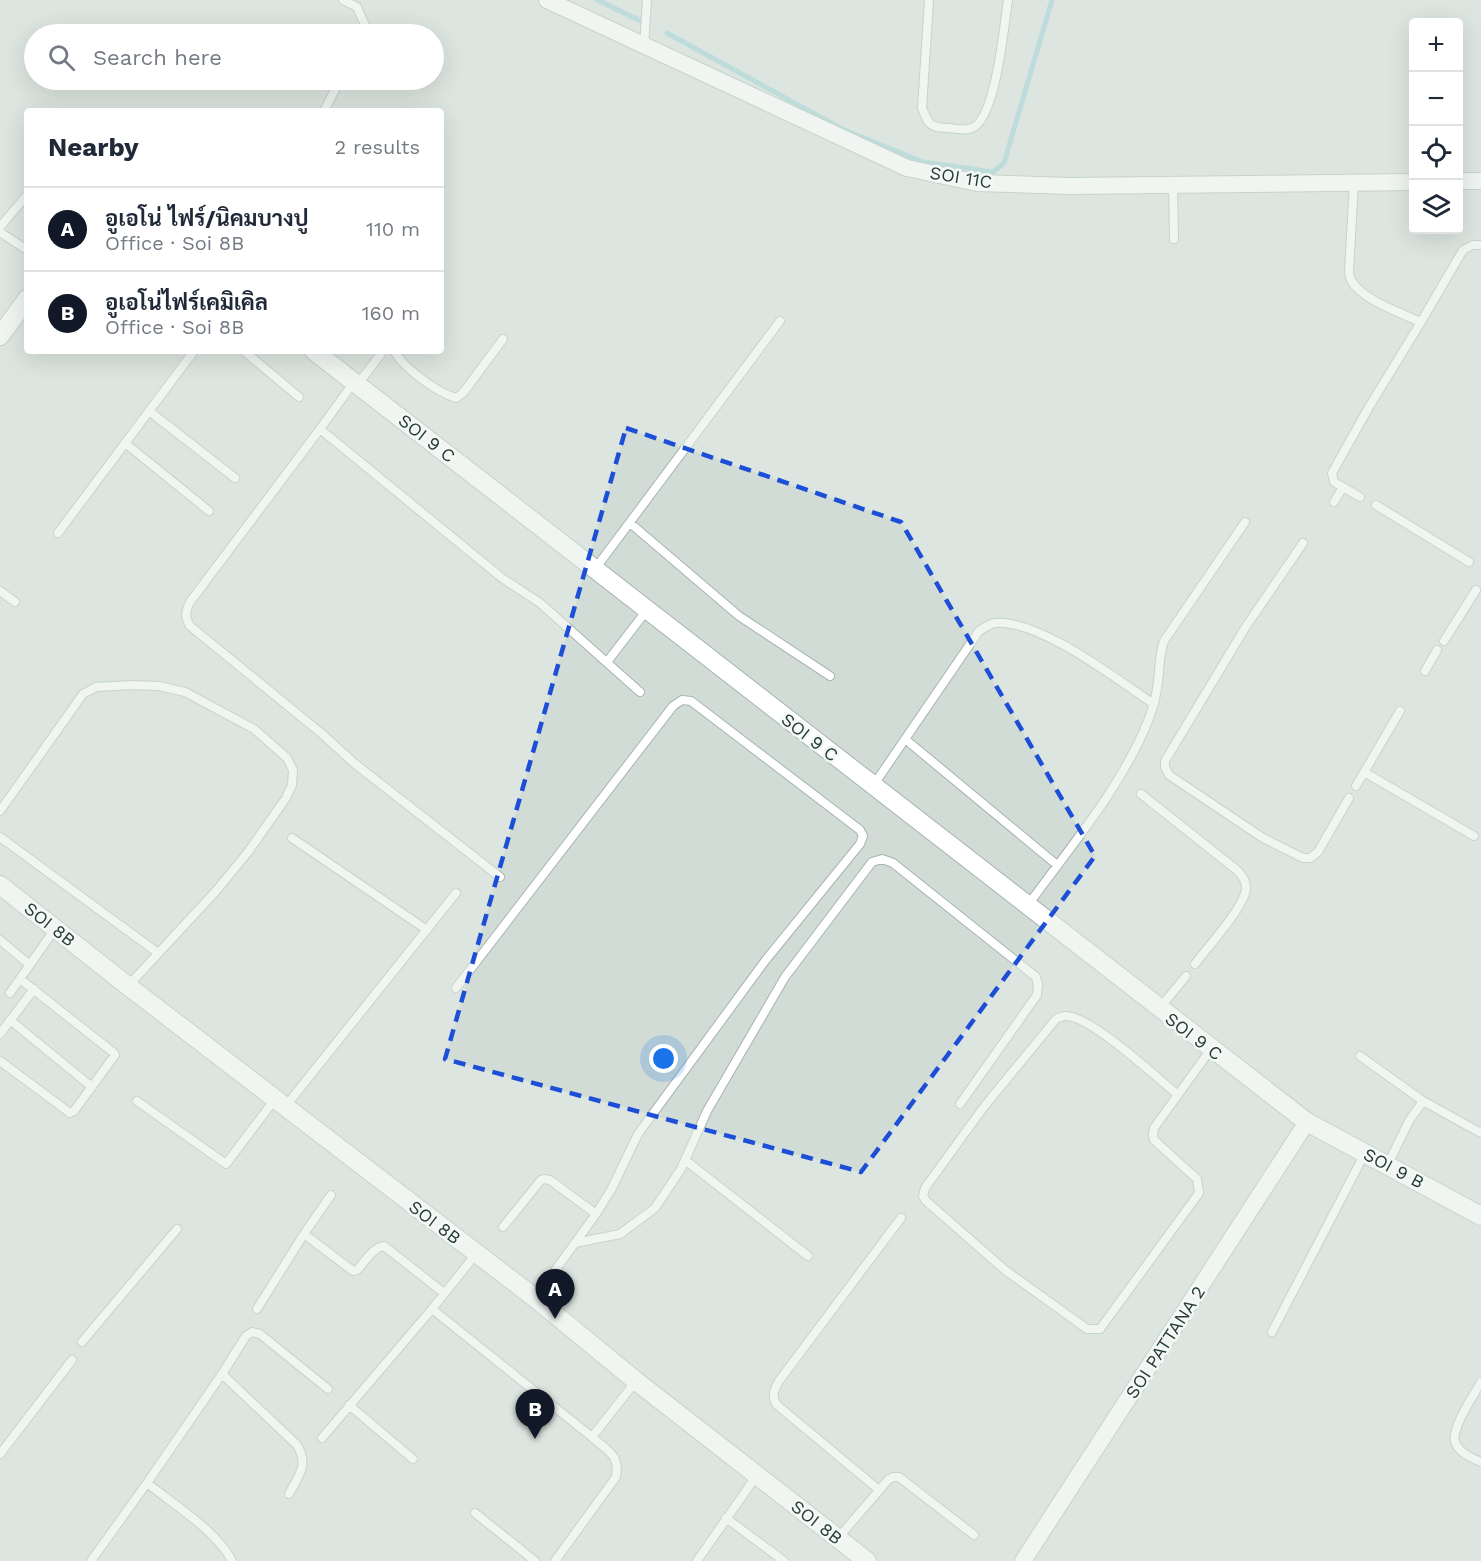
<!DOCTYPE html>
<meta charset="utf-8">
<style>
body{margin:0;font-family:"Work Sans",Sarabun,sans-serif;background:#f6f6f7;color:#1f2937}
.controls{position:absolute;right:18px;top:18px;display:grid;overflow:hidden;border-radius:6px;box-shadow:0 6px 24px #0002}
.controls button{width:54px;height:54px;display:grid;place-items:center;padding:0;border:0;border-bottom:2px solid #e0e1e3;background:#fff;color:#1f2937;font:30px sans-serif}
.you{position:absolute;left:664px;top:1059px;width:21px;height:21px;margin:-15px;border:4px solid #fff;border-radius:50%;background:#1a73e8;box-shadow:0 0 0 9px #1a73e833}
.badge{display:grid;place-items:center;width:39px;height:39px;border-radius:50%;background:#111827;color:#fff;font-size:20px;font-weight:700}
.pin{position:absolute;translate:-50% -50px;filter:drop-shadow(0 2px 3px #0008)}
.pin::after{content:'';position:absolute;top:32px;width:21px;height:18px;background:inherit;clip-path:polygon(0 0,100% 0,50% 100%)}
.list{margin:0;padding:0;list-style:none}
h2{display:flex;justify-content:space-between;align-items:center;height:78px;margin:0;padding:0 24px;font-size:26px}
h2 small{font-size:20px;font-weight:400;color:#747a83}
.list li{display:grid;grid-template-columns:39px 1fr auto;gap:18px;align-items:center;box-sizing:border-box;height:84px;padding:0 24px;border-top:2px solid #e0e1e3}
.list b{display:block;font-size:22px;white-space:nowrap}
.list p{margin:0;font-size:20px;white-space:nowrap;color:#747a83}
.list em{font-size:20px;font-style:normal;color:#747a83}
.icon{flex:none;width:33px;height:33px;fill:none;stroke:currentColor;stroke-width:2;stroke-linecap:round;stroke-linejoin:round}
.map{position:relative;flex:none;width:1481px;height:1561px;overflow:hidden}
.search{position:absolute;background:#fff;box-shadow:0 6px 24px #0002;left:24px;top:24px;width:420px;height:66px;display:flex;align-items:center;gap:15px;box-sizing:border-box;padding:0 21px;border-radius:33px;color:#747a83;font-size:22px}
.panel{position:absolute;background:#fff;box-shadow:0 6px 24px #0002;left:24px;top:108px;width:420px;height:246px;border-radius:6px}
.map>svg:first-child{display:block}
.built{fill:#d2dcd6;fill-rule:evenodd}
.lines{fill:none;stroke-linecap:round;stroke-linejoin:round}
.stream{stroke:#90c8cc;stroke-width:5}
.service-casing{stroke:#a6b4ae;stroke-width:10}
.minor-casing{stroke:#a6b4ae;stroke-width:18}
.tertiary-casing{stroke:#a6b4ae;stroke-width:20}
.service{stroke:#fff;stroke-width:8}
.minor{stroke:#fff;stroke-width:16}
.tertiary{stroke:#fff;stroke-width:18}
.marked{fill:none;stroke:#1d4ed8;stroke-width:4.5;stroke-dasharray:12 8;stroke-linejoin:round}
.labels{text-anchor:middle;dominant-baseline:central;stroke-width:5;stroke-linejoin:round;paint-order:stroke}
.street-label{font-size:18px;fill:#243c34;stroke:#f4f9f6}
</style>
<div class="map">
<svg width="1481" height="1561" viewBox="0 0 1481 1561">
<rect width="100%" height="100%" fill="#e3ece7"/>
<path class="built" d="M0 0H1481V1561H0ZM1414 22H1458V230H1414ZM34 34H434V80H34ZM27 111H441V351H27Z"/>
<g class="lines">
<path class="stream" d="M597 0 641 21
M667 33 842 129 923 162 993 172 1004 163 1052 0"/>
<defs>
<path id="service" d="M343 0 357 7 365 25 363 34
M929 0 922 108C929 126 930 127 949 128 956 129 965 131 972 128 996 119 1004 25 1008 0
M644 46 647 0
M324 111 340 80
M1354 182 1349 272C1350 296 1401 313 1421 322L1463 250 1473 245H1481
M1173 185 1174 239
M0 227 27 195
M0 232 27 250
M244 351 299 397
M394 351C404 368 436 392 456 398L463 393 503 339
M354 382 320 429 502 578 540 603 640 692
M358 384 383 351
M149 411 235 478
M320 429 190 602C185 612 185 617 190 626L321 733 354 763 500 877
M125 443 209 511
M1360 497 1334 482 1332 473 1369 407 1421 322
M1334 502 1343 487
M1376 505 1469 562
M630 523 739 616 830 676
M58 533 194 351
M1303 543 1245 628 1165 761V767L1169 775 1263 838 1303 858H1310L1318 852 1349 798
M595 569 780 321
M0 591 15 602
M1444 641 1476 590
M607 662 647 610
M1425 671 1437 650
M905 739 1057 865
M1364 772 1474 836
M873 786 979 631C984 628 989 624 995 623 1039 619 1116 679 1154 704
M1356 786 1400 711
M1141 794 1238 871C1242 876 1246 880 1246 888 1246 905 1207 948 1195 964
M0 811 83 694 96 687 132 685 159 686 185 692 254 729 287 758 293 770 292 785 286 798 248 852 216 891 128 986
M0 837 158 953
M292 838 427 930
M1028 905C1070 847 1121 788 1148 721 1153 708 1157 695 1158 681 1160 667 1159 654 1164 641L1245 522
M0 940 30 965
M456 988 673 706 682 700 691 701 860 830 863 836 860 844 765 961 638 1134 611 1190 596 1214 535 1298
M10 993 55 929
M1159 1009 1186 976
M10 1020 92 1087
M0 1034 34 989
M1360 1056 1423 1101
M0 1061 70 1113 74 1111 115 1055 114 1053 20 979
M1178 1095C1157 1078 1089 1014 1065 1016 1062 1016 1059 1018 1056 1019L983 1108 925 1188 923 1196 926 1201 1005 1270 1087 1329H1100L1199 1193 1197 1179 1154 1140 1153 1134 1154 1128 1211 1049
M137 1101 226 1164 275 1099
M285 1107 456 893
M685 1160 808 1256
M1388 1164 1409 1121 1423 1101 1481 1133
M331 1195 304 1234 353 1271 357 1270C365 1262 373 1247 384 1246L444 1293
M503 1227 541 1180 544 1179 550 1180 596 1214
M575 1243 620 1234 655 1208 681 1169 707 1111 785 977 872 862 882 859 893 863 1036 977 1038 985 1037 995 960 1104
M257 1309 304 1234
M432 1309 476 1254
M1272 1332 1365 1153
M82 1342 177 1229
M1481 1382C1474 1395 1451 1428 1455 1442 1459 1453 1472 1458 1481 1462
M349 1405 413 1459
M322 1438 432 1309 592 1437 636 1381
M0 1454 72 1360
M147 1483 222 1374
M879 1490 777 1405C771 1395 774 1390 779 1381L901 1218
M289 1494C299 1475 309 1465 297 1445L222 1374 246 1336 252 1332 260 1334 328 1389
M475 1513 535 1561
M726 1518 784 1561
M838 1538 888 1480 893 1477H899L974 1535
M91 1561 147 1483C173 1504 218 1532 232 1561
M555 1561 616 1477C620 1455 608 1451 592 1437
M697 1561 757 1475"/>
<path id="minor" d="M547 0 907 168 977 183 1070 186 1414 182
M1458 181H1481
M1023 1561 1307 1122"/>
<path id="tertiary" d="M0 336 27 299
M314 351 1307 1122 1481 1216
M0 885 128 986 535 1298 636 1381 867 1561"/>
</defs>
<use href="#service" class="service-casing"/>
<use href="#minor" class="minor-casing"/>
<use href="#tertiary" class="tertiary-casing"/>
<use href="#service" class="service"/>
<use href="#minor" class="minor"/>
<use href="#tertiary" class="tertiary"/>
</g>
<path d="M0 0H1481V1561H0ZM626 428 901 522 1095 856 861 1172 445 1059Z" fill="#e3ece7" fill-opacity=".55" fill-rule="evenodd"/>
<path class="marked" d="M626 428 901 522 1095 856 861 1172 445 1059Z"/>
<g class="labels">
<g class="street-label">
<text transform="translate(961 177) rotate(9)">SOI 11C</text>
<text transform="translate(427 438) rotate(38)">SOI 9 C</text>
<text transform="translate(810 737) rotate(38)">SOI 9 C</text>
<text transform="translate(50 924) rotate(38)">SOI 8B</text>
<text transform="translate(1194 1036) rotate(37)">SOI 9 C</text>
<text transform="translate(1394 1168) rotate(28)">SOI 9 B</text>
<text transform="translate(435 1222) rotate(37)">SOI 8B</text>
<text transform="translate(1165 1342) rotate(-57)">SOI PATTANA 2</text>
<text transform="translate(817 1522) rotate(38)">SOI 8B</text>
</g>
</g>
</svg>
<div class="controls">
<button>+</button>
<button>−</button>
<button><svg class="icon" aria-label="locate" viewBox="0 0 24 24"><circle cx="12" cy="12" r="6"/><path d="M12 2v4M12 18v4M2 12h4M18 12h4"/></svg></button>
<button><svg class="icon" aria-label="layers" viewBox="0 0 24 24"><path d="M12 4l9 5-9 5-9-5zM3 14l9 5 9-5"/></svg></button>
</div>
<div class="you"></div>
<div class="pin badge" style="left:555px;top:1319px">A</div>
<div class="pin badge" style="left:535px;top:1439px">B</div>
<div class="search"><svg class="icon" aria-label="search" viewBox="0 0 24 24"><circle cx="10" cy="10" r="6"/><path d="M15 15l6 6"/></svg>Search here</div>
<section class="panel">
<h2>Nearby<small>2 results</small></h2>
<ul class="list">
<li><span class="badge">A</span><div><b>อูเอโน่ ไฟร์/นิคมบางปู</b><p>Office · Soi 8B</p></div><em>110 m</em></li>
<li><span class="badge">B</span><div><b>อูเอโน่ไฟร์เคมิเคิล</b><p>Office · Soi 8B</p></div><em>160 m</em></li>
</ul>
</section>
</div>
